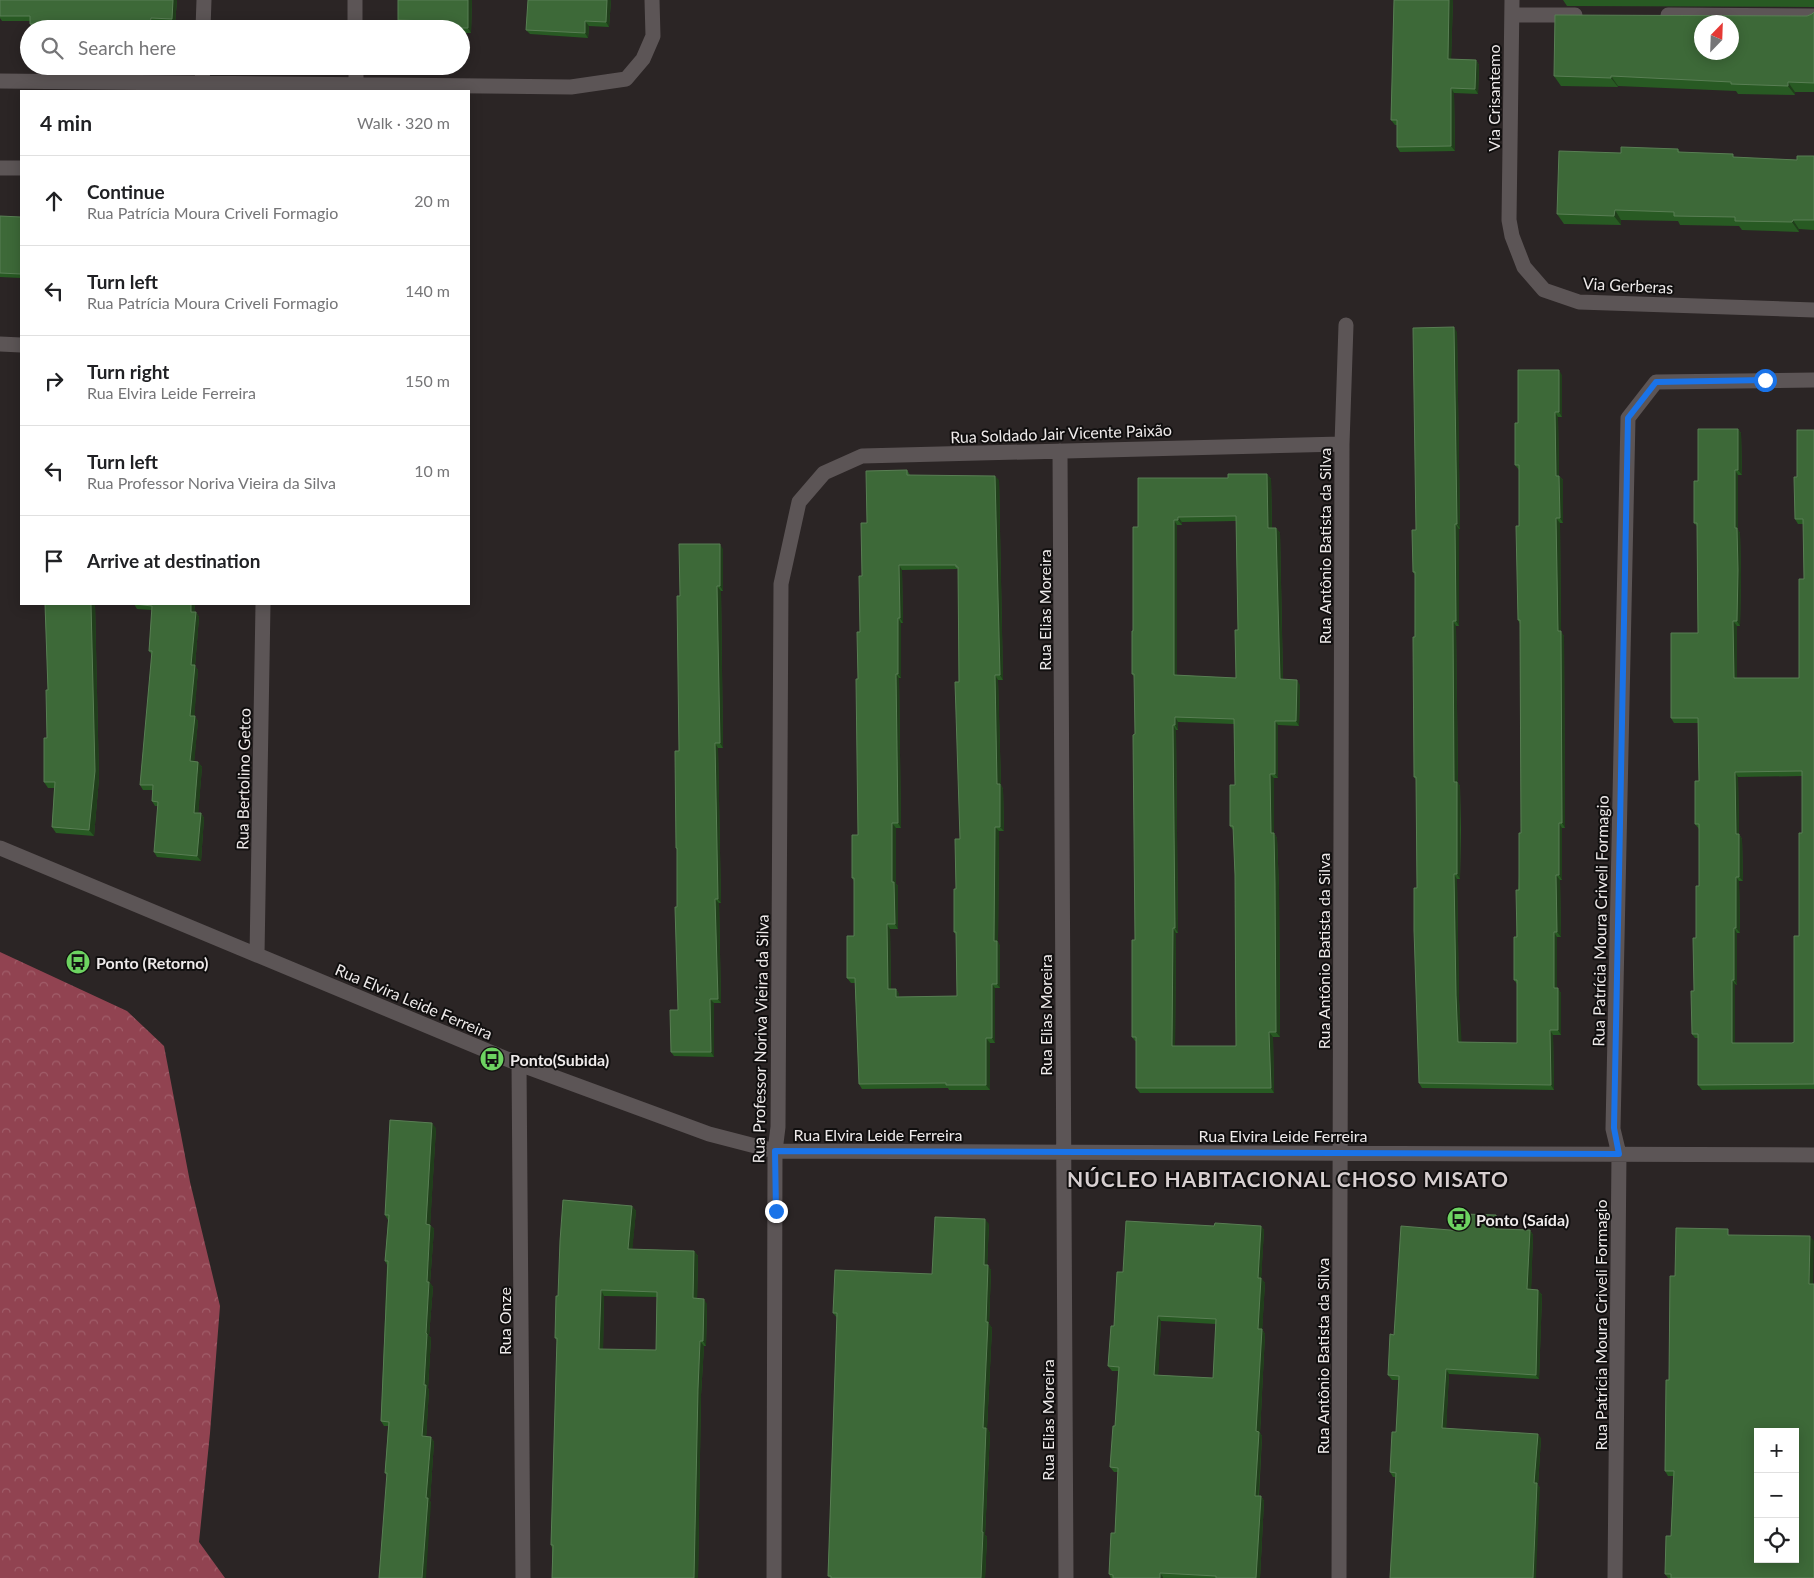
<!DOCTYPE html>
<meta charset="utf-8">
<style>
body{margin:0;font-family:Lato,sans-serif;background:#f2f2f2;color:#202124}
.controls{position:absolute;right:15px;bottom:15px;display:grid;overflow:hidden;border-radius:0px;box-shadow:0 2px 12px #0003}
.controls button{width:45px;height:45px;display:grid;place-items:center;padding:0;border:0;border-bottom:1px solid #e0e0e0;background:#fff;color:#202124;font:25px sans-serif}
.compass{position:absolute;left:1694px;top:15px;width:45px;height:45px;border-radius:50%;background:#fff;box-shadow:0 2px 12px #0003;rotate:23deg}
.stop{position:absolute;width:15px;height:15px;margin:-11px;border:4px solid #1a73e8;border-radius:50%;background:#fff}
.stop.end{background:#1a73e8;border-color:#fff;box-shadow:0 1px 5px #0008}
.list{margin:0;padding:0;list-style:none}
h2{display:flex;justify-content:space-between;align-items:center;height:65px;margin:0;padding:0 20px;font-size:21px}
h2 small{font-size:16px;font-weight:400;color:#757577}
.list li{display:grid;grid-template-columns:32px 1fr auto;gap:15px;align-items:center;box-sizing:border-box;height:90px;padding:0 20px;border-top:1px solid #e0e0e0}
.list b{display:block;font-size:19px;white-space:nowrap}
.list p{margin:0;font-size:16px;white-space:nowrap;color:#757577}
.list em{font-size:16px;font-style:normal;color:#757577}
.icon{flex:none;width:28px;height:28px;fill:none;stroke:currentColor;stroke-width:2;stroke-linecap:round;stroke-linejoin:round}
.map{position:relative;flex:none;width:1814px;height:1578px;overflow:hidden}
.search{position:absolute;background:#fff;box-shadow:0 2px 12px #0003;left:20px;top:20px;width:450px;height:55px;display:flex;align-items:center;gap:12px;box-sizing:border-box;padding:0 18px;border-radius:28px;color:#757577;font-size:19px}
.panel{position:absolute;background:#fff;box-shadow:0 2px 12px #0003;left:20px;top:90px;width:450px;height:515px;border-radius:0px}
.map>svg:first-child{display:block}
.forest{fill:url(#forest-crowns)}
.lines{fill:none;stroke-linecap:round;stroke-linejoin:round}
.minor{stroke:#5c5556;stroke-width:15}
.wall{fill:#285a23;fill-rule:evenodd}
.shaded-wall{fill:#203e1b}
.building{fill:#3d6938;stroke:#597e54;fill-rule:evenodd}
.route{stroke:#1a73e8;stroke-width:6}
.labels{text-anchor:middle;dominant-baseline:central;stroke-width:4;stroke-linejoin:round;paint-order:stroke}
.street-label{font-size:16px;fill:#eeeaea;stroke:#110f0f}
.poi-label{font-size:16px;font-weight:bold;fill:#eeeaea;stroke:#110f0f;text-anchor:start}
.district-label{font-size:21px;font-weight:bold;letter-spacing:1px;fill:#d7cfd0;stroke:#110f0f}
</style>
<div class="map">
<svg width="1814" height="1578" viewBox="0 0 1814 1578">
<defs>
<pattern id="forest-crowns" width="20" height="18" patternUnits="userSpaceOnUse" patternTransform="scale(1.25)"><rect width="20" height="18" fill="#914351"/><path d="M2 6a3 3 0 1 1 6 0M12 15a3 3 0 1 1 6 0" fill="none" stroke="#a15e6a"/></pattern>
</defs>
<rect width="100%" height="100%" fill="#2b2525"/>
<path class="forest" d="M0 952 127 1011 164 1046 190 1182 220 1306 210 1433 199 1542 225 1578H0Z"/>
<g class="lines">
<path class="minor" d="M355 0V29
M1512 0 1509 220 1512 236 1524 267 1544 290 1579 302 1814 310
M1512 15H1575
M1668 15 1814 16
M203 29 204 0
M356 66V85
M0 81 571 87 626 79 643 59 653 36 652 0
M202 83 203 66
M0 168H21
M0 344 21 345
M1060 451 1066 1578
M0 848 519 1064 709 1134 775 1151 1814 1155
M257 955 263 604
M519 1064 523 1578
M774 1578 775 1151 778 1127 781 584 799 502 824 473 862 456 1342 444
M1339 1578 1342 444 1346 325
M1615 1578 1619 1154 1613 1129 1628 418 1656 382 1814 380"/>
</g>
<path class="wall" d="M0 0H177L175 24 154 23V29H34L30 24V21H2L0 18Z
M472 0 471 33H461V29H431L430 26 401 25 398 20Z
M528 0H611L609 27 589 26 588 38 530 34 526 30Z
M1394 0H1453L1451 59 1476 60 1479 65 1478 94 1454 93 1455 151 1400 152 1397 147V125H1395L1391 120Z
M1563 0H1814V7L1567 6Z
M1814 12V92H1795V95L1738 94 1736 91 1618 86V87L1561 86 1554 76 1807 16 1812 14Z
M1678 149 1680 152 1735 157 1797 160 1814 156V230L1799 229V232L1742 230 1739 226 1680 225 1678 221 1621 220V225L1564 224 1557 214 1621 153Z
M0 216 21 217V278L0 277Z
M1457 332 1460 529H1459V626H1456L1458 783 1460 786 1461 829 1460 879H1457L1459 1000 1461 1042 1517 1043V984L1514 980 1521 833 1520 624 1518 620 1519 526V470L1515 465 1518 423 1562 375V417H1558L1559 476 1563 480V523H1560L1561 632 1564 636 1565 828H1562V880H1560L1561 937H1557V988L1561 993V1035H1553L1554 1090 1422 1088 1419 1083 1416 780 1414 777 1415 575 1413 572 1416 530Z
M1738 429 1741 433 1742 475H1738V530L1740 533 1741 575 1740 626H1737V678H1799L1804 579V524H1798L1795 519 1797 477 1814 430V1089L1702 1090 1698 1085V1038H1695L1692 1034 1694 991 1696 938 1699 886V829L1695 824 1699 781 1698 723H1674L1671 718 1698 633 1697 526 1694 523ZM1802 776V833L1799 936 1794 1042 1792 1043H1735V984L1737 985V933H1740L1739 881H1743L1742 839 1739 834 1738 777Z
M907 470 910 475 999 480 1003 680H998L1001 785 1003 789 1004 831H999L998 942 1000 946V988H995V1043H990V1090H949L948 1088 862 1089 859 1084 855 983H851L847 978 854 936V881L852 878 858 835V679L862 576 867 523ZM958 569 960 839 956 889 954 932 956 935 957 996 899 997V994L896 989H891L890 929H898V886L896 884V828H901L899 678H901V623H903L902 570Z
M1267 474 1271 479 1272 528H1276L1280 533 1283 679 1300 685 1299 726 1278 725V778H1274V833L1277 838 1279 888 1280 1037H1273L1274 1093H1140L1136 1088V1041H1135L1132 1037 1135 940V678L1132 674 1138 527 1228 478ZM1236 521 1238 630 1236 678 1177 675V525H1182V522ZM1178 722 1234 724 1235 785 1230 826 1234 831 1235 875 1236 1046H1175L1176 933H1178L1176 730H1178Z
M723 549V591H721L723 748H718L721 903H719L721 1003H714V1057L674 1056 671 1052 678 1010 677 850 676 848 679 751 680 596Z
M45 604H95L99 778 94 836 56 833 52 827 54 788H48L44 782 47 738 48 690Z
M134 604H195L194 612H196L199 617 195 666 198 670 194 716 198 721 194 761 198 762 202 767 198 813H201L204 818 201 861 157 857 154 852 158 806H155L152 801 153 790H143L140 785 152 655 149 651 152 610 137 609Z
M436 1128 430 1225 434 1229 430 1283 433 1287 429 1336 431 1338 428 1388 429 1390 426 1437H431L434 1442 430 1501 431 1503 387 1476 385 1473 388 1426H384L381 1421 387 1265 385 1261 388 1220 385 1215Z
M632 1206 636 1211 632 1249 694 1251 698 1256 697 1299 707 1304 706 1346H704L701 1395 698 1578H552V1548L551 1545 557 1341 555 1338 558 1296ZM604 1296 657 1297 656 1350 603 1349Z
M1496 1215 1499 1220V1229L1530 1230 1533 1235 1531 1289 1538 1290 1542 1295 1539 1379 1449 1374 1446 1428 1541 1438 1538 1485 1540 1488 1393 1477 1390 1472 1396 1432 1399 1380H1392L1388 1375 1394 1335 1462 1231Z
M989 1224 987 1265 991 1270 989 1324 992 1328 987 1428 990 1433 985 1535 987 1537 985 1578H830L828 1576 837 1318 833 1313 932 1274Z
M1214 1226H1261L1264 1230 1261 1278 1265 1283 1262 1329 1265 1334 1260 1433 1262 1436 1259 1496H1261L1264 1501 1260 1578H1111L1109 1574 1115 1533 1118 1472H1114L1110 1467 1115 1426 1118 1371H1112L1108 1366 1114 1326ZM1161 1321 1216 1324 1213 1378 1158 1375Z
M1732 1235 1813 1284 1814 1578H1668L1665 1574 1671 1536 1673 1476H1668L1665 1471 1675 1276Z"/>
<path class="shaded-wall" d="M173 0H177L175 24 172 19Z
M468 0H472L471 33 468 28Z
M607 0H611L609 27 606 22Z
M1449 0H1453L1451 63 1448 59Z
M151 18 154 23V29H150Z
M585 21 589 26 588 38 585 33Z
M1476 60 1479 65 1478 94 1475 89Z
M1611 76 1618 86V87L1611 78Z
M1788 82 1795 92V95L1788 86Z
M1451 88 1454 93 1455 151 1451 146Z
M1615 210 1621 220V225L1614 216Z
M1793 220 1799 229V232L1792 222Z
M1454 327 1457 332 1460 529 1457 524Z
M1559 370 1562 375V417L1559 412Z
M1555 412 1558 417 1559 480 1556 476Z
M1738 429 1741 433 1742 475 1738 470Z
M1735 470 1738 475V530L1740 533 1741 575 1740 626 1737 621 1735 528Z
M1267 474 1271 479 1272 533 1268 528Z
M995 476 999 480 1003 680 1000 675Z
M1559 476 1563 480V523L1560 518Z
M1178 517 1182 522V525L1178 520Z
M1556 518 1560 523 1561 632 1564 636 1565 828 1562 823Z
M1174 520 1177 525V680L1174 675Z
M1455 524 1459 529V626L1456 621Z
M1276 528 1280 533 1283 684 1280 679Z
M720 544 723 549V591L720 586Z
M899 565 902 570 903 623 900 618Z
M717 586 721 591 723 748 720 743Z
M91 604H95L99 778 94 836 89 830Z
M191 604H195L194 616 191 612Z
M196 612 199 617 195 666 198 670 194 721 190 716 191 665Z
M898 618 901 623V678L898 674Z
M1453 621 1456 626 1458 783 1460 786V879L1457 874 1454 782Z
M1733 621 1737 626V682L1734 678Z
M896 674 899 678 901 828 898 823Z
M995 675 998 680 1001 785 1003 789 1004 831 1000 827 997 784Z
M1297 680 1300 685 1299 726 1296 721Z
M195 716 198 721 194 766 190 761Z
M1175 717 1178 722V730L1175 725Z
M1275 721 1278 725V778L1275 774Z
M1173 725 1176 730 1178 933 1175 928Z
M715 743 718 748 721 903 718 899Z
M198 762 202 767 198 817 194 813Z
M1735 772 1738 777 1739 836V834L1742 839 1743 881 1739 877 1736 834Z
M1270 774 1274 778V833L1277 838 1279 888 1280 1037 1276 1032 1271 833Z
M201 813 204 818 201 861 197 856Z
M892 823 896 828V884L898 886V929L895 924 892 882Z
M1559 823 1562 828V880L1559 875Z
M995 827 999 831 998 942 1000 946V988L997 984 994 941Z
M1454 874 1457 879 1459 1000 1462 1047 1458 1042 1456 995Z
M1556 875 1560 880 1561 937 1557 932Z
M1736 877 1739 881 1740 933 1736 928Z
M715 899 719 903 721 1003 718 999Z
M887 924 890 929 891 994 888 989Z
M1173 928 1176 933 1175 1051 1172 1046Z
M1734 928 1737 933V985L1734 980Z
M1554 932 1557 937V993L1554 988Z
M1732 980 1735 984V1048L1732 1043Z
M992 984 995 988V1043L992 1038Z
M1558 988 1561 993V1035L1558 1030Z
M896 989 899 994V1002L896 997Z
M710 999 714 1003V1057L711 1052Z
M1550 1030 1553 1035 1554 1090 1551 1085Z
M1269 1032 1273 1037 1274 1093 1271 1088Z
M986 1038 990 1043V1090L986 1085Z
M432 1123 436 1128 430 1229 426 1224Z
M632 1206 636 1211 632 1254 628 1249Z
M1496 1215 1499 1220V1233L1495 1229Z
M985 1219 989 1224 987 1270 984 1265Z
M430 1225 434 1229 430 1283 433 1287 429 1336 431 1338 428 1388 429 1390 426 1441 422 1436 424 1385 427 1282Z
M1261 1226 1264 1230 1261 1283 1258 1278Z
M1530 1230 1533 1235 1531 1294 1527 1289Z
M1810 1236 1814 1241 1813 1289 1809 1284Z
M694 1251 698 1256 697 1304 693 1298Z
M988 1265 991 1270 989 1324 992 1328 987 1428 990 1433 985 1535 987 1537 985 1578H981L983 1428Z
M1261 1278 1265 1283 1262 1334 1258 1329Z
M601 1290 604 1296 603 1354 599 1349Z
M1538 1290 1542 1295 1539 1379 1536 1375Z
M704 1299 707 1304 706 1346 703 1341Z
M1158 1316 1161 1321 1158 1379 1154 1375Z
M1262 1329 1265 1334 1260 1433 1262 1436 1258 1500 1255 1496 1256 1431Z
M700 1341 704 1346 701 1395 698 1578H694L698 1389Z
M1446 1369 1449 1374 1446 1433 1442 1428Z
M1538 1434 1541 1438 1538 1485 1540 1488 1536 1578H1533L1534 1483Z
M431 1437 434 1442 430 1501 431 1503 426 1578H422L426 1498Z
M1261 1496 1264 1501 1260 1578H1256Z
M1160 1573 1163 1577V1578H1160Z"/>
<path class="building" d="M0 0H173L172 19 151 18 150 29H133L92 27V25L30 24V16H0Z
M398 0H468V28H430V21L398 20Z
M528 0H607L606 22 585 21V33L526 30Z
M1394 0H1449L1448 59 1476 60 1475 89 1451 88V146L1397 147V120H1391Z
M1814 12V83L1788 82V86L1731 84V82L1611 76V78L1554 76 1555 15 1807 16 1812 14ZM1702 22H1732V52H1702Z
M1621 147 1678 149V152L1733 154V157L1797 160V156H1814V220H1793L1792 222 1735 221V217L1674 216V212L1615 210 1614 216 1557 214 1559 151 1621 153Z
M0 216 21 217V274L0 273Z
M1454 327 1457 524H1455L1456 621H1453L1454 782H1457V874H1454L1456 995 1458 1042 1517 1043V980H1514V937H1517L1516 890H1519V833H1521L1520 620H1518L1516 526H1519V465H1515V423H1518V370H1559V412H1555L1556 476H1559L1560 518H1556L1558 631H1561L1562 823H1559V875H1556L1557 932H1554V988H1558V1030H1550L1551 1085 1419 1083 1414 930V888H1417L1416 777H1414L1413 637H1415V572H1413L1412 530H1416L1413 328Z
M1698 429H1738V470H1735V528H1737L1738 570 1737 621H1733L1734 678H1799V579H1804L1803 519H1795L1794 477H1797V430H1814V1084L1698 1085V1034H1692L1691 991H1694L1693 938H1696V886H1699V824H1695V781H1699L1698 718H1671V633H1698L1697 523H1694V481H1698ZM1802 771V833H1799V936H1794V1042L1792 1043H1732V980H1734V928H1736V877H1739V834H1736L1735 772Z
M907 470V475L995 476 1000 675H995L997 784H1000V827H995L994 941H997V984H992V1038H986V1085H946V1083L859 1084 855 978H847V936H854V878H852V835H858L856 679H858L857 632H860L859 576H862L861 523H867L866 471ZM899 565H956V567H958L959 682H955L960 839H955L956 889H954V932H956L957 996 896 997V989H888L887 924H895L894 882H892V823H898L896 674H898V618H900Z
M1228 474H1267L1268 528H1276L1280 679 1297 680 1296 721H1275V774H1270L1271 833H1274L1275 884 1276 1032H1269L1271 1088H1136V1037H1132V940H1135L1133 735 1135 734 1134 674H1132V631H1133V527H1138V478H1228ZM1236 516 1238 630H1235L1236 678 1174 675V520H1178V517ZM1175 717 1234 719 1235 785H1230V826H1233L1235 875 1236 1046H1172L1173 928H1175L1173 725H1175Z
M679 544H720V586H717L720 743H715L718 899H715L718 999H710L711 1052H671L670 1010H678L675 907H677V848H676L675 751H679L677 596H680Z
M45 604H91L95 771 89 830 52 827 55 782H44V738H47L46 690H48Z
M134 604H191V612H196L191 665H195L190 716H195L190 761 198 762 194 813H201L197 856 154 852 158 802 152 801 153 785H140L152 651H149L152 606Z
M390 1120 432 1123 426 1224 430 1225 427 1282H429L426 1333 427 1334 424 1385H426L422 1436 431 1437 426 1498H428L422 1578H379L387 1473H385L389 1422 381 1421 388 1261H385L389 1215H385Z
M563 1200 632 1206 628 1249 694 1251 693 1298 704 1299 703 1341H700L698 1389 694 1578H552L553 1545H551L557 1338H555L556 1296H558L560 1241ZM601 1290 657 1292 656 1350 599 1349Z
M1463 1214 1496 1215 1495 1229 1530 1230 1527 1289 1538 1290 1536 1375 1446 1369 1442 1428 1538 1434 1534 1483H1537L1533 1578H1390L1396 1473 1390 1472 1392 1432H1396L1399 1376 1388 1375 1390 1334 1394 1335 1401 1226 1462 1231Z
M935 1217 985 1219 984 1265H988L986 1322H988L983 1428H986L982 1532H983L981 1578H831V1576H828L837 1313H833L835 1270 932 1274Z
M1126 1221 1214 1226 1215 1223 1261 1226 1258 1278H1261L1258 1329H1262L1256 1431 1259 1432 1255 1496H1261L1256 1578H1216V1576L1160 1573V1578H1113V1575L1109 1574 1111 1533H1115L1118 1468 1110 1467 1113 1426H1115L1119 1367 1108 1366 1111 1326H1114L1117 1272H1123ZM1158 1316 1216 1319 1213 1378 1154 1375Z
M1676 1228 1728 1229V1235L1810 1236 1809 1284H1814V1578H1671V1574H1665L1666 1536H1671L1674 1471H1665L1666 1380H1669L1670 1276H1675ZM1758 1432H1795V1559H1758Z"/>
<g class="lines">
<path class="route" d="M776 1211 775 1151 1619 1154 1614 1128 1628 418 1656 382 1765 380"/>
</g>
<defs>
<symbol id="bus-disc" viewBox="-11 -11 22 22"><circle r="9.5" fill="#6dd361" stroke="#110f0f"/><path d="M-5-6H5V4H4V6H2V4H-2V6H-4V4H-5ZM-3.5-4V0h7V-4ZM-3.5 1.2v1.5H-2V1.2ZM2 1.2v1.5H3.5V1.2Z" fill="#111"/></symbol>
</defs>
<g fill-rule="evenodd">
<use href="#bus-disc" x="64" y="948" width="28" height="28"/>
<use href="#bus-disc" x="478" y="1045" width="28" height="28"/>
<use href="#bus-disc" x="1445" y="1205" width="28" height="28"/>
</g>
<g class="labels">
<g class="street-label">
<text transform="translate(1493 98) rotate(-90)">Via Crisantemo</text>
<text transform="translate(1628 285) rotate(3)">Via Gerberas</text>
<text transform="translate(1061 433) rotate(-2)">Rua Soldado Jair Vicente Paixão</text>
<text transform="translate(1324 546) rotate(-90)">Rua Antônio Batista da Silva</text>
<text transform="translate(1044 610) rotate(-90)">Rua Elias Moreira</text>
<text transform="translate(243 779) rotate(-89)">Rua Bertolino Getco</text>
<text transform="translate(1600 921) rotate(-89)">Rua Patrícia Moura Criveli Formagio</text>
<text transform="translate(1323 951) rotate(-90)">Rua Antônio Batista da Silva</text>
<text transform="translate(414 1001) rotate(23)">Rua Elvira Leide Ferreira</text>
<text transform="translate(1045 1015) rotate(-90)">Rua Elias Moreira</text>
<text transform="translate(760 1039) rotate(-89)">Rua Professor Noriva Vieira da Silva</text>
<text x="878" y="1134">Rua Elvira Leide Ferreira</text>
<text x="1283" y="1135">Rua Elvira Leide Ferreira</text>
<text transform="translate(504 1321) rotate(-90)">Rua Onze</text>
<text transform="translate(1600 1325) rotate(-90)">Rua Patrícia Moura Criveli Formagio</text>
<text transform="translate(1322 1356) rotate(-90)">Rua Antônio Batista da Silva</text>
<text transform="translate(1047 1420) rotate(-90)">Rua Elias Moreira</text>
</g>
<g class="poi-label">
<text x="96" y="962">Ponto (Retorno)</text>
<text x="510" y="1059">Ponto(Subida)</text>
<text x="1476" y="1219">Ponto (Saída)</text>
</g>
<g class="district-label">
<text x="1288" y="1178">NÚCLEO HABITACIONAL CHOSO MISATO</text>
</g>
</g>
</svg>
<div class="controls">
<button>+</button>
<button>−</button>
<button><svg class="icon" aria-label="locate" viewBox="0 0 24 24"><circle cx="12" cy="12" r="6"/><path d="M12 2v4M12 18v4M2 12h4M18 12h4"/></svg></button>
</div>
<svg class="compass" viewBox="-18 -18 36 36"><path d="M0-13l5 13h-10z" fill="#e53935"/><path d="M0 13l5-13h-10z" fill="#757577"/></svg>
<div class="stop" style="left:1765px;top:380px"></div>
<div class="stop end" style="left:776px;top:1211px"></div>
<div class="search"><svg class="icon" aria-label="search" viewBox="0 0 24 24"><circle cx="10" cy="10" r="6"/><path d="M15 15l6 6"/></svg>Search here</div>
<section class="panel">
<h2>4 min<small>Walk · 320 m</small></h2>
<ul class="list">
<li><svg class="icon" aria-label="ahead" viewBox="0 0 24 24"><path d="M12 20V5M6 11l6-6 6 6"/></svg><div><b>Continue</b><p>Rua Patrícia Moura Criveli Formagio</p></div><em>20 m</em></li>
<li><svg class="icon" aria-label="left" viewBox="0 0 24 24"><path d="M17 20v-9H6M10 6l-5 5 5 5"/></svg><div><b>Turn left</b><p>Rua Patrícia Moura Criveli Formagio</p></div><em>140 m</em></li>
<li><svg class="icon" aria-label="right" viewBox="0 0 24 24"><path d="M7 20v-9h11M14 6l5 5-5 5"/></svg><div><b>Turn right</b><p>Rua Elvira Leide Ferreira</p></div><em>150 m</em></li>
<li><svg class="icon" aria-label="left" viewBox="0 0 24 24"><path d="M17 20v-9H6M10 6l-5 5 5 5"/></svg><div><b>Turn left</b><p>Rua Professor Noriva Vieira da Silva</p></div><em>10 m</em></li>
<li><svg class="icon" aria-label="arrive" viewBox="0 0 24 24"><path d="M6 21V4h12l-3 4 3 4H6"/></svg><div><b>Arrive at destination</b></div></li>
</ul>
</section>
</div>
